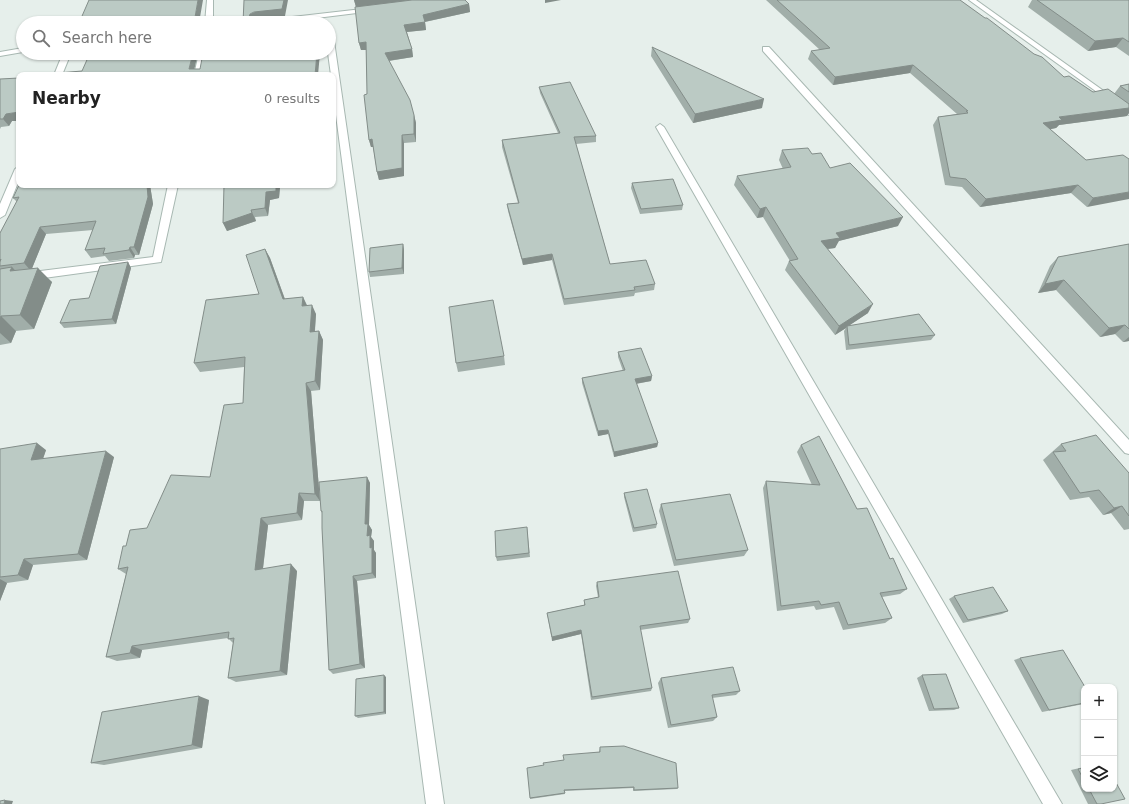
<!DOCTYPE html>
<meta charset="utf-8">
<style>
body{margin:0;font-family:"DejaVu Sans",sans-serif;background:#f6f6f6;color:#222}
.controls{position:absolute;right:12px;bottom:12px;display:grid;overflow:hidden;border-radius:8px;box-shadow:0 1px 3px #0004}
.controls button{width:36px;height:36px;display:grid;place-items:center;padding:0;border:0;border-bottom:1px solid #e0e0e0;background:#fff;color:#222;font:20px sans-serif}
.list{margin:0;padding:0;list-style:none}
h2{display:flex;justify-content:space-between;align-items:center;height:52px;margin:0;padding:0 16px;font-size:17px}
h2 small{font-size:13px;font-weight:400;color:#767676}
.icon{flex:none;width:22px;height:22px;fill:none;stroke:currentColor;stroke-width:2;stroke-linecap:round;stroke-linejoin:round}
.map{position:relative;flex:none;width:1129px;height:804px;overflow:hidden}
.search{position:absolute;background:#fff;box-shadow:0 1px 3px #0004;left:16px;top:16px;width:320px;height:44px;display:flex;align-items:center;gap:10px;box-sizing:border-box;padding:0 14px;border-radius:22px;color:#767676;font-size:15px}
.panel{position:absolute;background:#fff;box-shadow:0 1px 3px #0004;left:16px;top:72px;width:320px;height:116px;border-radius:8px}
.map>svg:first-child{display:block}
.lines{fill:none;stroke-linecap:round;stroke-linejoin:round}
.minor-casing{stroke:#a8b8b2;stroke-width:2}
.minor{fill:#fff;fill-rule:evenodd}
.wall{fill:#a1aea9}
.shaded-wall{fill:#838d89}
.building{fill:#bbcac4;stroke:#838d89}
</style>
<div class="map">
<svg width="1129" height="804" viewBox="0 0 1129 804">
<rect width="100%" height="100%" fill="#e6efeb"/>
<g class="lines">
<defs>
<path id="minor" d="M207 0H213V23H205Z
M969 0H976L1129 109V115Z
M371 8 374 10 373 11 276 23H253L257 21Z
M329 32 333 34 444 804H426L333 92V75H331L328 53Z
M763 47H769L1129 440V454L1125 453 763 51Z
M23 48V52L0 56V52Z
M63 53H71L62 75H54Z
M199 53H207L202 75H194Z
M660 124 664 127 1062 804H1043L656 127Z
M19 166V180L5 215 0 218V204L15 169Z
M168 185H178L161 262 0 284V276L153 257Z"/>
</defs>
<use href="#minor" class="minor-casing"/>
<use href="#minor" class="minor"/>
</g>
<path class="wall" d="M354 0 469 4 470 12 425 22 426 30 407 32 412 49 413 57 389 61 414 115 416 123V142L404 143V176L379 180 377 172 373 147H371L369 140 366 50H361L359 43 356 7Z
M766 0H960L1064 77 1093 92 1114 94 1120 86 1129 84V113L1127 116 1059 125 1056 128 1050 129 1086 160H1128L1087 207 1071 193 980 207 962 187 945 185 933 125 938 117 957 114 910 73 833 85 808 59 811 51 820 50Z
M1032 0H1129V56L1116 47 1088 51 1028 7Z
M652 47 762 108 693 123 651 56Z
M0 79 12 121 9 126 1 127 0 129Z
M539 87 596 136V142L576 144 610 264 655 284 654 290 635 293 634 296 564 305 552 260 523 265 508 211 507 204 518 203 502 147V140L558 133 540 93Z
M782 150 812 154 830 168 898 226 838 241 835 248 828 249 868 313 848 326 935 335 931 340 846 350 844 331 846 328 835 335 785 270 789 261H790L763 217 757 218 734 185 737 176 783 169 779 160Z
M632 183 683 205 682 210 640 214 631 188Z
M19 185H150L153 204 139 255H135L134 258 109 261 105 256 91 258 85 250 93 230 46 234 32 268 52 282 34 329 16 331 11 343 0 345V233L17 202 13 198Z
M280 187 279 198 270 200 268 216 255 217 256 221 227 231 223 223Z
M403 244 404 250V274L370 277 369 272Z
M1129 244V341L1123 342 1115 334 1100 337 1056 290 1038 293 1050 266 1058 257Z
M265 249 270 258 285 299 303 297 307 305 316 314 315 331H319L323 340 320 390 311 391 320 501H304L302 520 268 525 263 569 297 571 287 675 236 682 228 678 233 643 228 638 142 650 140 658 117 661 106 657 126 574 118 569 126 546 210 477 243 403 244 367 200 372 194 363 259 294Z
M128 262 131 268 116 324 64 328 60 323 89 298Z
M618 352 652 376 651 381 636 384 658 443 657 447 614 457 608 434 598 436 582 383V378L623 371 618 357Z
M504 356 505 365 458 372 456 363Z
M1061 444 1129 473V529L1124 530 1111 513 1103 515 1089 497 1070 500 1043 460Z
M801 445 857 509 890 559 907 589 900 594 882 597 892 618 885 623 843 630 834 607 816 610 814 606 777 611 763 488 766 481 812 485 797 452Z
M0 449 46 450 43 459 114 457 87 560 33 565 28 580 7 583 0 601Z
M367 477 370 483 369 525 372 530 371 537 374 541V550L376 553V578L357 581 365 668 333 674 329 670 322 513 321 511Z
M624 493 657 524 656 528 633 532 624 497Z
M661 504 748 550 744 556 674 566 659 511Z
M527 527 530 557 497 561 496 557Z
M597 582 690 619 688 623 640 630 652 688 651 691 591 700 581 634 552 641 547 613 584 605V600L598 597 596 586Z
M954 596 1008 611 1002 614 963 623 949 599Z
M1020 658 1084 687V704L1042 712 1014 660Z
M922 675 959 708 954 710 929 711 917 678Z
M386 677V714L358 718 355 716Z
M661 678 740 691 736 695 712 698 717 717 713 721 668 728 658 683Z
M209 700 202 748 104 765 91 763Z
M600 747 678 788 677 789 633 791V788L564 791 565 794 530 799V798L544 765 564 760 599 752Z
M1084 767V789H1114L1101 804H1088L1071 770Z"/>
<path class="shaded-wall" d="M198 0H203L199 23H194Z
M284 0H288L285 16 281 17 283 23H279L249 17 250 14Z
M354 0H416L356 7Z
M545 0H561L545 3Z
M469 4 470 12 424 22 423 15Z
M425 22 426 30 406 32 404 25Z
M1123 38 1116 47 1088 51 1095 41Z
M366 42 368 50H361L359 43Z
M412 49 413 57 387 61 385 53Z
M193 53H198L193 75 189 69Z
M317 53H320L318 75H315Z
M913 65 910 73 833 85 835 77Z
M764 99 762 108 693 123 695 114Z
M1129 108V113L1127 116 1059 125 1056 128 1037 132 1043 123 1059 117Z
M19 112V121H12L9 126 3 119 6 114Z
M414 115 416 123V142L414 134Z
M402 135 404 143V176L379 180 377 172Z
M372 139 374 147H371L369 140Z
M147 185H150L153 204 139 255 134 247Z
M276 185H300L280 187 279 198 270 200 268 216 265 208 266 192Z
M1078 185 1071 193 980 207 986 199Z
M1129 192V199L1087 207 1093 198Z
M766 207 763 217 757 218 760 209Z
M251 210 256 221 227 231 223 223Z
M903 217 898 226 839 241 835 248 817 250 821 241 836 233Z
M40 227 46 234 31 271 24 263Z
M403 244 404 250V274L402 268Z
M130 247 135 255 134 258 129 250Z
M265 249 270 258 288 308 283 299Z
M552 254V260L523 265 522 259Z
M128 262 131 268 116 324 112 319Z
M12 267 26 282 10 271Z
M38 268 52 282 34 329 20 315Z
M1064 280 1056 290 1038 293 1045 284Z
M303 297 307 306H302Z
M873 304 868 313 847 327V326L846 328 835 335 839 326Z
M312 305 316 314 314 341 310 332Z
M1 316 16 331 11 343 0 333V318Z
M1125 325 1115 334 1100 337 1109 328Z
M319 331 323 340 320 390 315 381Z
M1129 337V341L1123 342Z
M652 376 651 381 634 384 635 379Z
M306 383 311 391 320 501 315 494Z
M608 430V434L598 436V431Z
M37 443 46 450 40 467 31 460Z
M658 443 657 447 614 457V452Z
M106 451 114 457 87 560 78 554Z
M367 477 370 483 369 525 372 530 371 537 374 541V550L376 553V578L372 573 370 548 367 536 365 524Z
M299 493 304 501 302 520 297 513Z
M1122 506 1111 513 1103 515 1114 508Z
M261 518 268 525 262 576 255 570Z
M24 559 33 565 28 580 18 575Z
M291 564 297 571 287 675 280 671Z
M353 576 357 581 365 668 360 664Z
M0 579 7 583 0 601Z
M581 630V634L552 641V637Z
M132 646 142 650 140 658 130 653Z
M384 675 386 677V714L384 712Z
M199 696 209 700 202 748 192 745Z
M5 800 13 801 12 804H4Z"/>
<path class="building" d="M89 0H198L194 23H104V22L96 23H79Z
M244 0H284L282 9 254 12 250 14 249 17 281 16 279 23H243Z
M412 0H465L469 4 423 15 425 22 404 25 412 49 385 53 410 100 414 115V134L402 135V168L377 172 372 139 369 140 364 95 367 94 366 42 359 43 355 7Z
M777 0H960L985 18H987L1034 54 1042 57 1064 77 1069 76 1093 92 1108 89 1129 104V108L1059 117 1062 120 1043 123 1086 160 1123 155 1129 159V192L1093 198 1078 185 986 199 966 179 950 177 938 117 968 113 966 111H968L913 65 835 77 811 51 830 48Z
M1037 0H1129V42L1123 38 1095 41Z
M652 47 764 99 695 114Z
M90 53H193L189 69H200L203 53H317L315 75H57L58 73 82 71Z
M19 78V112L6 114 3 119H0V79Z
M570 82 596 136 574 137 610 264 646 260 655 284 634 287 635 290 564 299 552 254 522 259 507 204 519 203 502 140 560 133 539 87Z
M1129 84V92L1120 86Z
M808 148 812 154 821 153 830 168 850 163 903 217 836 233 840 238 821 241 873 304 839 326 789 261 798 259 766 207 760 209 737 176 791 167 782 150Z
M673 179 683 205 641 209 632 183Z
M19 185H147L148 197 134 247H130L129 250 103 254 105 248 85 250 96 221 40 227 24 263 0 266V262L1 259 0 260V233L19 197 13 198Z
M224 185H276V191L266 192 265 208 251 210 252 213 223 223Z
M403 244 402 268 369 272 370 248Z
M1129 244V329L1125 325 1109 328 1064 280 1045 284 1058 257Z
M265 249 283 299 303 297 302 306 312 305 310 332 319 331 315 381 306 383 315 494 299 493 297 513 261 518 255 570 291 564 280 671 228 678 234 638 228 639 229 632 132 646 130 653 106 657 128 567 118 569 123 546H126L130 530 147 528 171 475 210 477 224 405 243 403 245 357 194 363 206 300 259 294 246 255Z
M128 262 112 319 60 323 70 300 89 298 100 266Z
M12 267 10 271 38 268 20 315 1 316 0 318V269Z
M493 300 504 356 456 363 449 307Z
M919 314 935 335 849 345 847 326Z
M641 348 652 376 635 379 658 443 614 452 608 430 598 431 582 378 625 370 618 352Z
M1096 435 1129 473V516L1122 506 1114 508 1099 490 1080 493 1053 452 1066 451 1061 444Z
M819 436 857 509 867 508 890 559 893 558 907 589 880 593 892 618 848 625 839 602 821 605 819 601 781 606 766 481 820 485 801 445Z
M37 443 31 460 106 451 78 554 24 559 18 575 0 577V449Z
M367 477 365 524H368L367 536 370 535V548L372 547V573L353 576 360 664 329 670 322 528V511H321L319 482Z
M647 489 657 524 634 528 624 493Z
M730 494 748 550 676 560 661 504Z
M527 527 529 553 496 557 495 531Z
M678 571 690 619 640 626 652 688 592 697 581 630 552 637 547 613 585 605 584 600 599 597 597 582Z
M993 587 1008 611 968 620 954 596Z
M1063 650 1085 687H1084V703L1049 710 1020 658Z
M733 667 740 691 712 695 717 717 671 725 661 678Z
M946 674 959 708 934 709 922 675Z
M384 675V712L355 716 356 679Z
M199 696 192 745 91 763 102 712Z
M624 746 676 763 678 788 634 790V787L564 790 565 793 530 798 527 768 544 765 543 763 564 760 563 755 600 752V747Z
M1084 768V780L1078 769Z
M1114 779 1125 799 1101 804H1097L1089 789H1114Z
M5 800 4 804H0V801Z"/>
</svg>
<div class="controls">
<button>+</button>
<button>−</button>
<button><svg class="icon" aria-label="layers" viewBox="0 0 24 24"><path d="M12 4l9 5-9 5-9-5zM3 14l9 5 9-5"/></svg></button>
</div>
<div class="search"><svg class="icon" aria-label="search" viewBox="0 0 24 24"><circle cx="10" cy="10" r="6"/><path d="M15 15l6 6"/></svg>Search here</div>
<section class="panel">
<h2>Nearby<small>0 results</small></h2>
<ul class="list">
</ul>
</section>
</div>
